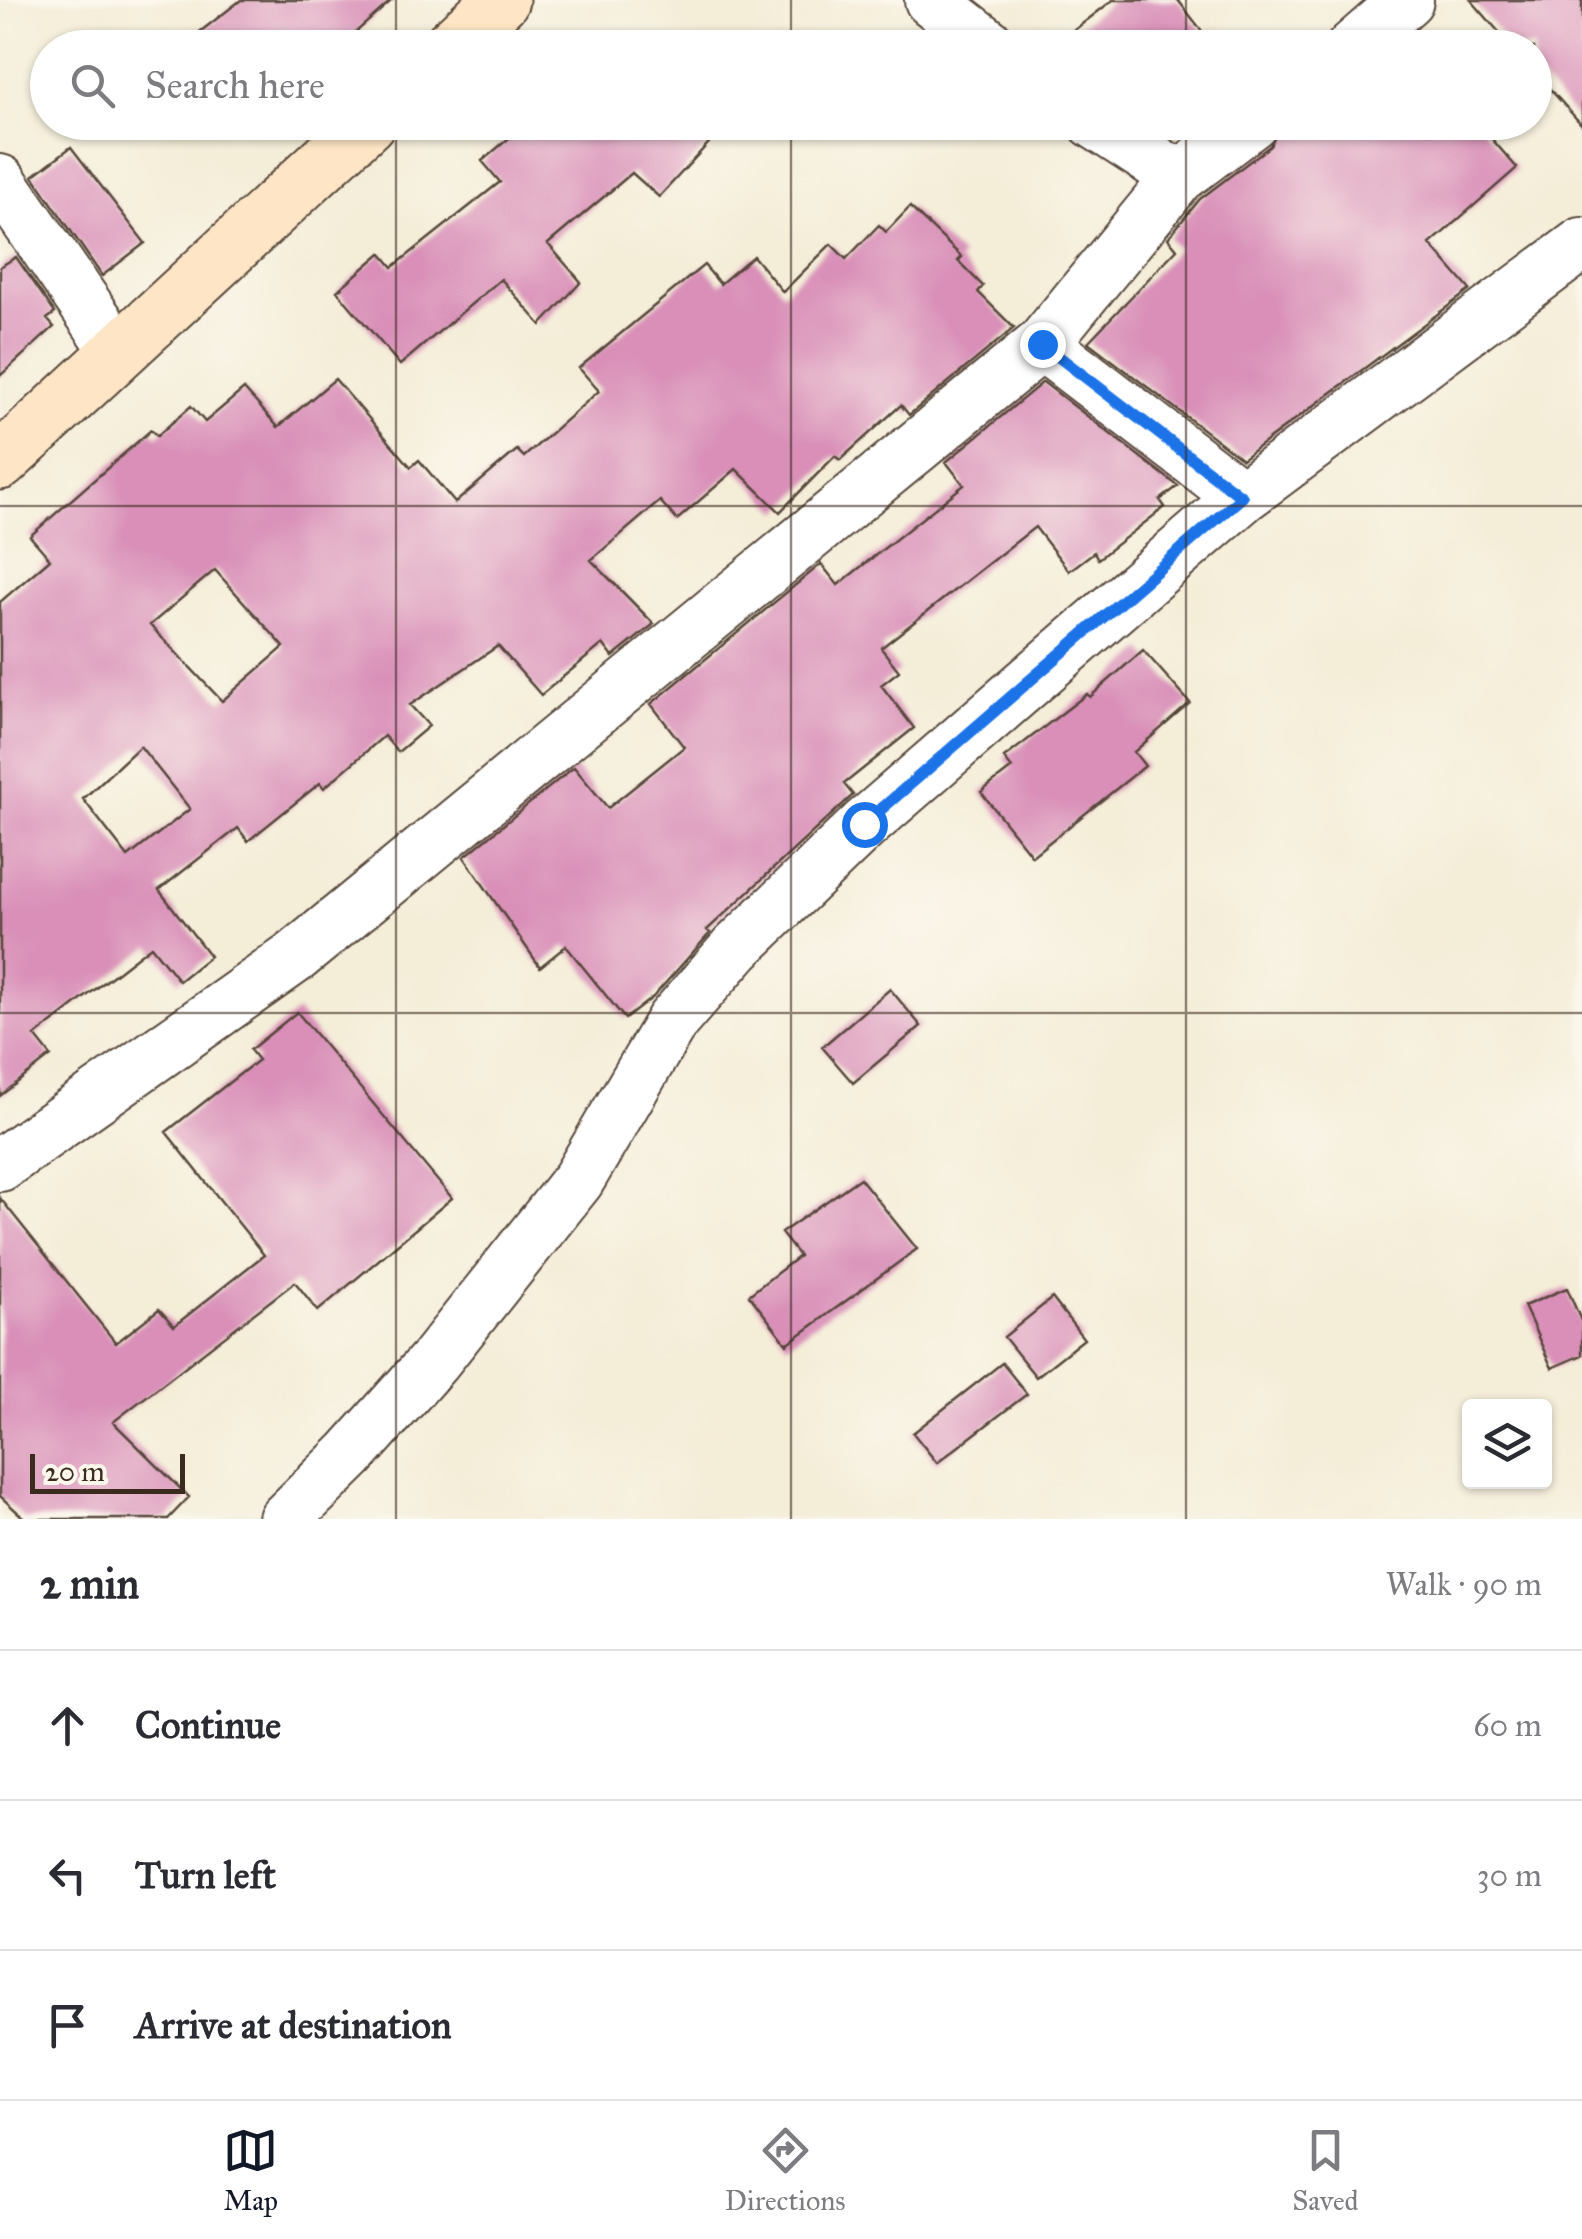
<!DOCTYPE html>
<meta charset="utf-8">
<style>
body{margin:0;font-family:"IM FELL Great Primer",serif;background:#f2f2f3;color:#2b2b33}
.controls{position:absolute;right:30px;bottom:30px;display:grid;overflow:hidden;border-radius:10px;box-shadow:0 2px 8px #0004}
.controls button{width:90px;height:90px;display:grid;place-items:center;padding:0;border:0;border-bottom:2px solid #e1e1e2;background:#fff;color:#2b2b33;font:50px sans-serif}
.scale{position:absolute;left:30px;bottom:25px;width:155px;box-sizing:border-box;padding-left:10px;border:5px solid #3b2a1e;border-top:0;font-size:28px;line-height:35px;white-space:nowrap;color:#3b2a1e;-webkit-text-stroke:8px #fbf7ec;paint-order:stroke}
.stop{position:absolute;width:30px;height:30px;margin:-22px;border:8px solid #1a73e8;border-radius:50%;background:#fff}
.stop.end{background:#1a73e8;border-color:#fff;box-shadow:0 2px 10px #0008}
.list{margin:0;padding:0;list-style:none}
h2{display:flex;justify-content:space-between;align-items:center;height:130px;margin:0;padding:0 40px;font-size:42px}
h2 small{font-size:32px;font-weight:400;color:#7c7c81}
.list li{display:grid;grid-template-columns:65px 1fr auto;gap:30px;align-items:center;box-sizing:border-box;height:150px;padding:0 40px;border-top:2px solid #e1e1e2}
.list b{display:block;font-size:38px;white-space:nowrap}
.list em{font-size:32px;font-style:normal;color:#7c7c81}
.icon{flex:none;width:55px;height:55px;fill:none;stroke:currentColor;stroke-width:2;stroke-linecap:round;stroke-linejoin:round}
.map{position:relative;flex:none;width:1582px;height:1519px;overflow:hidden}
.search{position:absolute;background:#fff;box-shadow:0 2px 8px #0004;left:30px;right:30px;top:30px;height:110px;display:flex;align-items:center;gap:25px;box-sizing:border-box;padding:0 35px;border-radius:55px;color:#7c7c81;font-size:38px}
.sheet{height:580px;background:#fff}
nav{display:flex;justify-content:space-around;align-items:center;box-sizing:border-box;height:140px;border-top:2px solid #e1e1e2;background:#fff;font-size:28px;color:#7c7c81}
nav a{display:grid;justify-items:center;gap:5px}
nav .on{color:#111827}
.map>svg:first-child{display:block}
.building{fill:#d98fb8;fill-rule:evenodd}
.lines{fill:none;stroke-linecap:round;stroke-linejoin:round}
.minor-casing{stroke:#57473a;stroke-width:56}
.secondary-casing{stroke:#57473a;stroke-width:59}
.minor{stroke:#fff;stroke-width:52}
.secondary{stroke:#fde5c5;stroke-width:55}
.route{stroke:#1a73e8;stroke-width:12}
.grid{fill:none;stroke:#3b2a1e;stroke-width:2.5;stroke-opacity:0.55}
</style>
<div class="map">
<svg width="1582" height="1519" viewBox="0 0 1582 1519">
<rect width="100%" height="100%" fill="#fbf7ec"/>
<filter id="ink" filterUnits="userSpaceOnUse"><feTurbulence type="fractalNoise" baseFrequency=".01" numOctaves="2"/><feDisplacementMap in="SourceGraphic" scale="20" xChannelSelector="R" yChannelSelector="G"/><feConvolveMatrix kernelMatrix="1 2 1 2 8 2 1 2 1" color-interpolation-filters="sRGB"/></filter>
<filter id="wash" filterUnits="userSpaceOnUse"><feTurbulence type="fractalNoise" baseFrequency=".0048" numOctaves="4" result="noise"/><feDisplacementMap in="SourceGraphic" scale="40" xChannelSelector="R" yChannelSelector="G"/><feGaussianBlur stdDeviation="2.25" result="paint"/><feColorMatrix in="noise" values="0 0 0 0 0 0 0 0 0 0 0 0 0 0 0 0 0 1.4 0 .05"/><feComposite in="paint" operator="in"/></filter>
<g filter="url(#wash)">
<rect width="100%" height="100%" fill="#f4edd8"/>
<g id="blocks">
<path class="building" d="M241 0H392L338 48H179Z
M1113 0H1178L1215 48H1051Z
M1471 0H1582V125L1534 71V48H1513Z
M528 122H728L659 197 632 173 548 244 581 282 541 325 501 279 400 365 337 291 381 253 393 267 500 182 482 161Z
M1281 122H1477L1517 168 1430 244 1470 290 1242 459 1088 342 1177 249 1168 238 1200 199 1270 146Z
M71 147 145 243 102 276 33 176Z
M910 207 962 257 958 261 983 286 978 292 1014 328 909 415 901 405 840 460 835 456 780 512 736 469 677 520 660 501 591 560 654 624 613 657 603 644 541 695 498 646 410 705 429 726 398 752 384 736 324 788 320 783 248 841 238 828 159 890 210 956 179 981 151 946 35 1036 51 1056 0 1096V602L50 559 30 536 151 430 157 436 191 406 205 422 244 389 278 427 335 379 411 467 419 460 455 503 517 450 524 457 599 391 579 368 704 265 720 284 753 256 783 292 831 244 846 259 879 225 886 232ZM215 570 284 647 222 701 150 625ZM140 746 190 809 128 857 83 799Z
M16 257 55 313 47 319 54 327 0 376V267Z
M1043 382 1178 486 1160 500 1165 507 1098 559 1094 552 1069 571 1035 527 881 648 899 671 881 685 914 728 844 784 853 795 707 930 710 933 653 997 625 1019 566 946 540 967 464 857 574 767 608 808 684 747 651 704 821 564 838 585 964 485 946 462Z
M1143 650 1190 703 1134 752 1145 766 1032 856 981 792 1012 768 1004 758 1087 694 1090 697Z
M890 989 921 1026 853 1083 822 1047Z
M297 1012 452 1198 318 1311 295 1282 113 1422 189 1497 168 1519H25L0 1496V1198L116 1343 159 1309 174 1326 264 1255 166 1132 258 1060 250 1050Z
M860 1178 917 1249 787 1344 749 1295 799 1256 781 1233Z
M1567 1288 1582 1323V1355L1552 1368 1524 1306Z
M1052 1298 1084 1339 1036 1377 1004 1337Z
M1002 1363 1027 1394 937 1463 913 1433Z"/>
</g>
</g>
<g filter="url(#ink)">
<use href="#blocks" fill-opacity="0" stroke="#57473a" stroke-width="2.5"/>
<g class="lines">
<defs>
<path id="minor" d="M931 0 993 48
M1352 48 1407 0
M1094 122 1179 177
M0 181 119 353
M1042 344 1242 497
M0 1165 295 957 1042 344 1179 177 1252 122
M285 1519 351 1454 435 1360 578 1180 672 1021 736 948 864 825 1242 497 1582 244"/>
<path id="secondary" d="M449 48 501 0
M0 462 368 122"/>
</defs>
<use href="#minor" class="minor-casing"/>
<use href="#secondary" class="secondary-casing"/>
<use href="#minor" class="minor"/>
<use href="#secondary" class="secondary"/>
</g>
</g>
<g class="lines" filter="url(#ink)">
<path class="route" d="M864 824 1242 497 1042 344"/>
</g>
<path class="grid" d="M396 0V48M791 0V48M1186 0V48M396 122V1519M791 122V1519M1186 122V1519M0 506H1582M0 1013H1582"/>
</svg>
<div class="controls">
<button><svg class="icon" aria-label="layers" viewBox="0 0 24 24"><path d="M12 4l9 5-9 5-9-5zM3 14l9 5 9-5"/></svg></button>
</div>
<div class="scale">20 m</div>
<div class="stop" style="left:864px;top:824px"></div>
<div class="stop end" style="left:1042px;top:344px"></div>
<div class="search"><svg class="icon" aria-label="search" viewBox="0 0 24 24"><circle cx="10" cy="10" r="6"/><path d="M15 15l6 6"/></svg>Search here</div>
</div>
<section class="sheet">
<h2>2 min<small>Walk · 90 m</small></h2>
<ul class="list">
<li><svg class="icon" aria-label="ahead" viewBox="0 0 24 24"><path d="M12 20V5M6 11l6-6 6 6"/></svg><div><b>Continue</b></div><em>60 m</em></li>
<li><svg class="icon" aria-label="left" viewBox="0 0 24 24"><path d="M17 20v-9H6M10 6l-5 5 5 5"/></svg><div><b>Turn left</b></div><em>30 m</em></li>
<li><svg class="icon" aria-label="arrive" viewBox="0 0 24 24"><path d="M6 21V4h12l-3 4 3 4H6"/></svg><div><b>Arrive at destination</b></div></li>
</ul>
</section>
<nav>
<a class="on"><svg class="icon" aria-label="map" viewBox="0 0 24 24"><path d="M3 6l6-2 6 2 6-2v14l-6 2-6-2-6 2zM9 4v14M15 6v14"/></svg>Map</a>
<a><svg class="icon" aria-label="directions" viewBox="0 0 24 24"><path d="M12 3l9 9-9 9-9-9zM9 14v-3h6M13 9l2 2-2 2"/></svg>Directions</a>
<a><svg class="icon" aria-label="saved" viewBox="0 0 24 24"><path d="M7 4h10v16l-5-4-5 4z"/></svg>Saved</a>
</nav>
